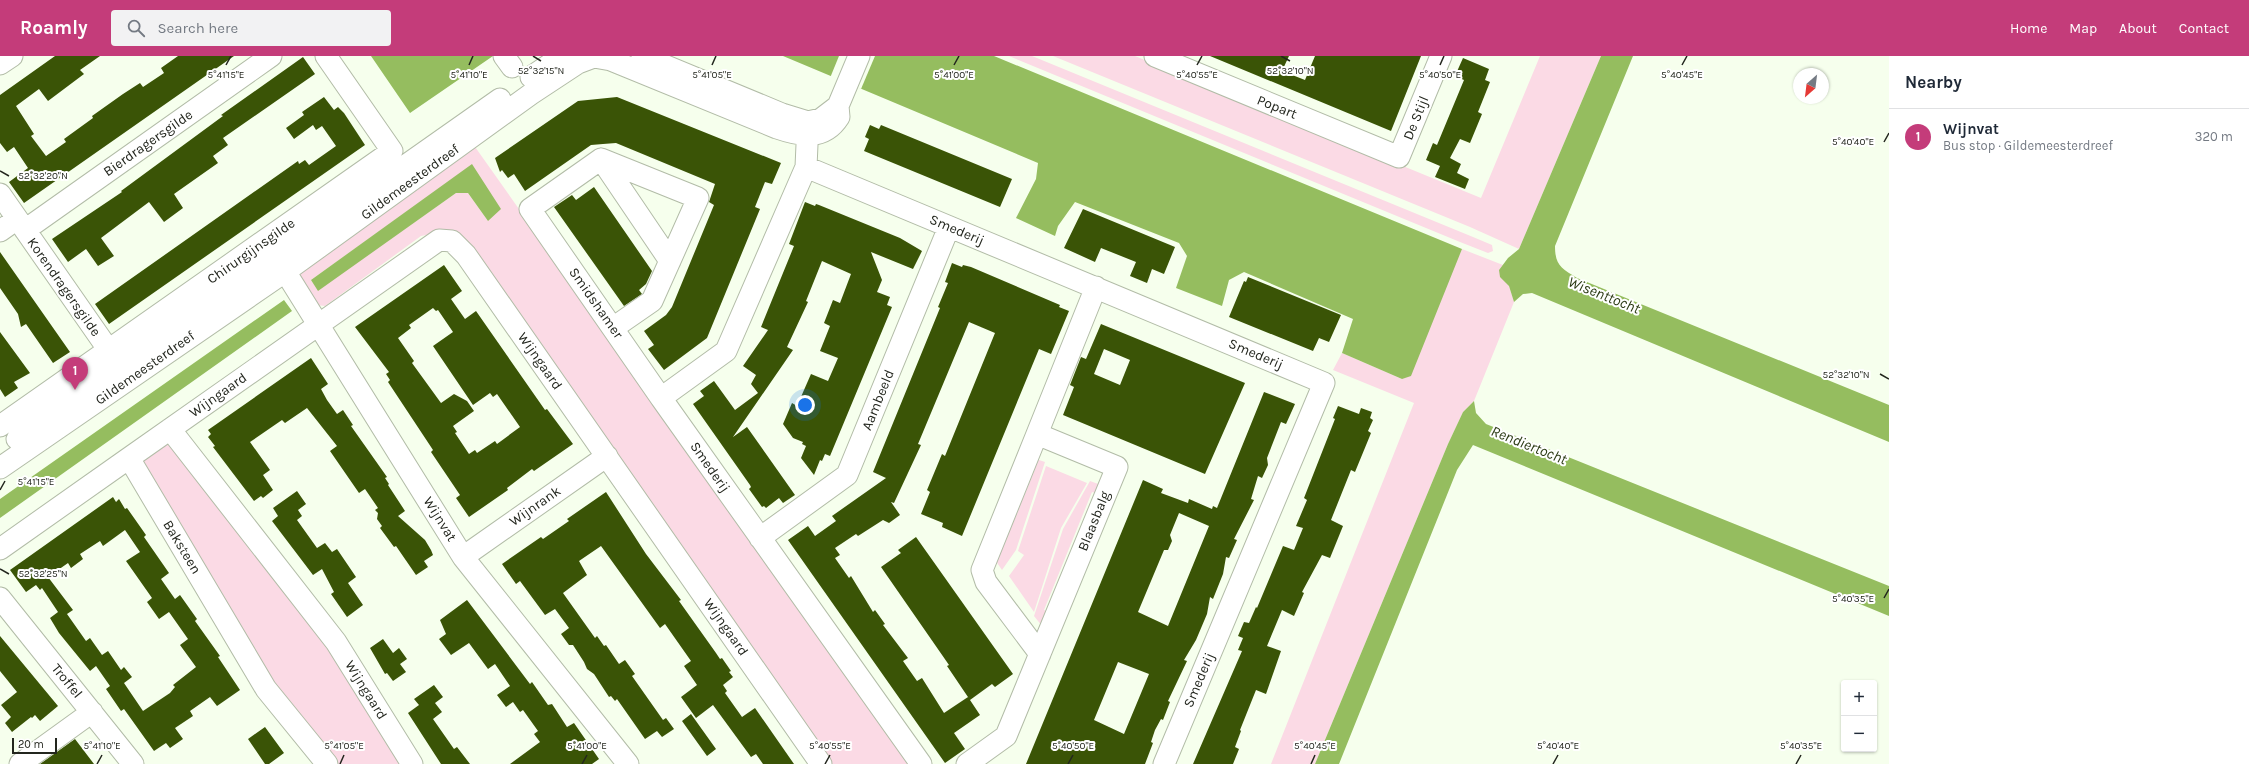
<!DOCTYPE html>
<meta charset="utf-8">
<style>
body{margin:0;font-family:Karla,sans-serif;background:#f2f2f3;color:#1f2937}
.controls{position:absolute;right:12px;bottom:12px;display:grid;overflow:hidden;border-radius:4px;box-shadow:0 1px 3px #0004}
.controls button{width:36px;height:36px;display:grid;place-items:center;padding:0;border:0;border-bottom:1px solid #e0e1e3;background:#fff;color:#1f2937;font:20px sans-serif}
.compass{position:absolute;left:1793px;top:12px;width:36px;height:36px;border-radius:50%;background:#fff;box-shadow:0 1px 3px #0004;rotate:208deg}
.scale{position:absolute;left:12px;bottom:10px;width:45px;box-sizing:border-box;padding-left:4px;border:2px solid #23261e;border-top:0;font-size:11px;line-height:14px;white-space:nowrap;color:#23261e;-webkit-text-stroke:3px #fff;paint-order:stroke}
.you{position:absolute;left:805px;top:349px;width:14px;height:14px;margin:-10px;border:3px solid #fff;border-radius:50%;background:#1a73e8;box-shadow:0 0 0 6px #1a73e833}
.badge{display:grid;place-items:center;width:26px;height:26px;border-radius:50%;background:#c43c7a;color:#fff;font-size:13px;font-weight:700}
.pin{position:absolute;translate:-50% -33px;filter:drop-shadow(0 1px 2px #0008)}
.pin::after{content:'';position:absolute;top:21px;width:14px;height:12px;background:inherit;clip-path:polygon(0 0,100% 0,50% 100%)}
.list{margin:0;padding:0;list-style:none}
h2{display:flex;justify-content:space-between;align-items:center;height:52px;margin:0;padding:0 16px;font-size:17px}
h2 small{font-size:13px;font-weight:400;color:#747a83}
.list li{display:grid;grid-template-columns:26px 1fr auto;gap:12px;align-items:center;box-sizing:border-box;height:56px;padding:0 16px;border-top:1px solid #e0e1e3}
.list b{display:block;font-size:15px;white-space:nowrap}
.list p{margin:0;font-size:13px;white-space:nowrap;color:#747a83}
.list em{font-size:13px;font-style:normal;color:#747a83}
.icon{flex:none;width:22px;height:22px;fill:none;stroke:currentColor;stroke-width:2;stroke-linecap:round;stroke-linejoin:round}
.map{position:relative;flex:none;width:1889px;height:708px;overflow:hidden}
header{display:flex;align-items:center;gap:24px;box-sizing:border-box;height:56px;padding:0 20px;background:#c43c7a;color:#fff}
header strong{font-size:19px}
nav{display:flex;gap:22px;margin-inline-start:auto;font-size:14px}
.search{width:280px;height:36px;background:#f2f2f3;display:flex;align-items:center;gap:10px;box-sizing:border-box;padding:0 14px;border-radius:4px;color:#747a83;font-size:15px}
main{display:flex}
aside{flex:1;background:#fff}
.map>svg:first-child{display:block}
.green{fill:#fbdae5;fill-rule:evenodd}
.water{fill:#95bd5f}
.pier{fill:#f6ffed}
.building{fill:#3a5406;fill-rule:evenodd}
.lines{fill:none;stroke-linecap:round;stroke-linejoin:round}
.minor-casing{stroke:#b2bca7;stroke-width:23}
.minor{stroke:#fff;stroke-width:21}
.ticks{fill:none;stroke:#23261e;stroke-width:1.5}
.labels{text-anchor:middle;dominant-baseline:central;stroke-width:4;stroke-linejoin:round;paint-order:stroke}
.street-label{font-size:14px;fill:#23261e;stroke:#fff}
.water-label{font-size:15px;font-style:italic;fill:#2a3913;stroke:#fff}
.ticks-label{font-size:10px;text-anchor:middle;fill:#23261e;stroke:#fff;stroke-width:4;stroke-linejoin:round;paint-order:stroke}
</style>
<header>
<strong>Roamly</strong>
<div class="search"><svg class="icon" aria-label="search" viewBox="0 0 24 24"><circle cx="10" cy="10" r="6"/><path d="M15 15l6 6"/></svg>Search here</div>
<nav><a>Home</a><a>Map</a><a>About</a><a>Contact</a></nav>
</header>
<main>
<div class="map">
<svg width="1889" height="708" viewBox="0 0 1889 708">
<rect width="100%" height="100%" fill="#f6ffed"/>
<path class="green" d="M1009 0H1032L1473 181 1492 189 1493 195 1488 197 1460 186Z
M1053 0H1135L1481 142 1540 0H1601L1519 193 1470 171Z
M473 88 911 708H832L698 518 446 175 421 180 325 250 316 249 297 218ZM472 109 488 165 468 137H456L318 234 311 224Z
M1462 193 1503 209 1499 214 1509 230 1514 246 1474 345 1463 356 1448 388 1315 708H1271L1414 347 1333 314 1342 297 1402 323Z
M169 387 336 586 404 708H337L268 621 140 408 149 398Z
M1033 402 1045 406 1016 494 1002 514 993 501 1000 498 1035 413 1030 410Z
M1046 410 1087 427 1061 472 1034 556 1009 520 1024 499 1018 495Z
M1090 425 1101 429 1098 438 1092 436 1044 554 1049 556 1042 570 1034 560 1063 473Z"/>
<path class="water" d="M371 0H493L410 57Z
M783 0H994L1462 193 1411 320 1402 323 1342 297 1353 263 1244 216 1229 224 1222 250 1176 232 1187 200 1179 187 1075 146 1058 170 1055 180 1016 162 1036 123 1038 107Z
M1601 0H1633L1555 190C1555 209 1561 212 1577 222L1889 349V386L1532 237 1523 238 1514 246 1509 230 1500 221 1499 214 1508 202 1519 193Z
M472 108 501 153 488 165 468 137H456L318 235 311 224Z
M284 244 292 255 0 462V443Z
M1474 345 1476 357 1486 368 1889 530V560L1473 389 1457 414 1339 708H1315L1448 388 1463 356Z"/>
<path class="pier" d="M839 0H875L861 33 830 22Z"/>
<path class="building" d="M55 0H100L80 14 84 18 48 45 39 33 16 50 34 78 31 80 46 100 66 86 64 83 93 62 92 60 123 38 140 27 143 31 164 17 161 12 178 0H234L24 147 9 126 28 112 14 91 7 96 0 87V39Z
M1210 0H1289L1282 15 1305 24 1315 0H1421L1391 75Z
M303 1 315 18 223 82 228 89 213 100 218 107 174 138 183 152 164 166 149 146 101 182 114 200 98 210 86 193 68 206 52 183 122 136 121 135 223 60 221 59Z
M1463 2 1489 13 1485 24 1490 26 1478 56 1482 58 1470 87 1460 83 1450 102 1461 108 1457 117 1469 123 1465 133 1435 121 1440 110 1426 104 1433 87 1437 89 1464 24 1455 20Z
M324 41 334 54 338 51 344 57 365 89 109 268 95 248 298 105 299 108 305 104 309 109 336 90 322 70 316 74 313 69 294 83 286 72 304 59 302 56Z
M617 41 781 107 772 128 765 126 755 151 760 153 707 282 664 314 648 293 654 289 644 275 666 259 672 251 714 149 709 146 715 128 616 87 603 88 591 89 525 135 514 118 508 122 502 114 500 116 495 102 578 45Z
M870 69 879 73 881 69 1012 123 1000 151 864 95 869 83 865 81Z
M594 131 652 215 646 228 639 234 642 238 624 250 554 151 572 139 576 144Z
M805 146 815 150 816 148 819 149 900 182 922 195 913 213 871 196 882 224 877 236 890 241 887 249 892 251 830 400 825 398 822 405 820 404 814 419 801 402 806 390 802 388 803 386 793 382 783 368 792 347 797 350 811 318 828 325 838 302 820 295 830 270 824 267 833 244 840 247 851 218 822 205 806 245 808 246 787 291 793 294 733 381 747 371 795 439 783 447 779 442 766 452 764 450 762 451 749 433 751 431 750 429 693 348 704 340 700 335 714 325 735 354 758 337 751 328 756 319 743 310 768 274 761 271 794 190 789 188Z
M1083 153 1175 191 1164 218 1152 213 1147 227 1130 220 1136 206 1101 192 1095 206 1064 192Z
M0 196 70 296 53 307 26 268 21 271 18 258 0 232Z
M952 207 962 211 963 209 971 211 1060 249 1059 251 1069 255 1051 298 1039 293 962 480 942 471 943 467 921 458 930 436 927 434 942 398 945 400 995 277 969 266 918 388 921 389 894 447 891 446 900 459 889 467 883 464 858 480 856 478 835 492 840 499 835 502 849 522 851 520 873 556 875 554 885 568 883 569 908 602 903 605 917 625 922 622 944 657 968 641 980 659 954 677 965 693 945 707 788 484 808 470 815 480 836 465 832 460 886 422 873 416 940 252 938 251 948 227 945 226Z
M444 209 462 235 451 243 465 263 476 255 545 354 547 353 573 388 534 415 532 413 507 432 508 434 469 461 456 442 460 439 431 396 433 394 388 326 390 324 386 318 389 316 355 271ZM433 252 436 255 438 254 453 276 433 290 473 349 490 337 493 341 497 338 520 371 497 388 495 385 477 397 475 394 469 398 455 377 457 376 453 370 474 355 467 345 454 338 441 347 412 307 414 305 398 282 411 272 409 269Z
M1248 221 1341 259 1329 286 1319 282 1313 295 1229 261 1244 225 1246 226Z
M1101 268 1245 327 1205 418 1063 359 1074 331 1070 329 1081 301 1086 303ZM1104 293 1130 304 1120 329 1094 318Z
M0 276 30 317 14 326 18 332 5 341 0 333Z
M311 302 328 328 321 333 327 344 337 358 343 354 353 369 351 370 387 421 385 422 389 428 388 429 405 455 398 460 425 484 431 494 433 499 424 505 428 511 416 519 396 490 394 491 380 472 382 470 377 463 378 457 375 454 378 452 365 433 359 437 330 395 337 390 307 352 285 367 282 364 250 386 270 414 263 419 273 434 263 442 261 440 254 445 213 391 215 390 208 381 211 378 208 374Z
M1264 336 1295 348 1286 368 1281 366 1267 402 1268 409 1262 422 1258 420 1251 443 1254 444 1234 483 1237 484 1229 502 1226 501 1223 518 1213 543 1210 541 1207 558 1196 584 1184 604 1187 605 1168 645 1170 646 1163 664 1161 663 1155 674 1151 686 1153 687 1145 708H1026L1143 424 1163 433 1161 437 1188 447 1189 443 1212 453 1213 450 1217 452ZM1179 457 1209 470 1168 570 1138 556 1164 494H1168L1172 485 1170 479ZM1118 606 1149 618 1124 678 1094 664Z
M1338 350 1359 358 1361 352 1372 356 1370 362 1373 364 1368 375 1371 377 1369 382 1355 416 1351 414 1331 464 1343 470 1330 502 1322 499 1302 536 1304 537 1294 560 1282 554 1267 590 1281 595 1266 638 1256 634 1240 674 1241 675 1235 691 1239 693 1233 708H1193L1242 595 1238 594 1243 582 1238 580 1244 566 1249 567 1256 551 1257 552 1283 490 1294 494 1303 472 1296 470 1307 444 1304 442 1335 363 1333 362Z
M297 435 306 448 298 454 302 460 297 464 317 492 325 487 332 496 337 493 356 521 348 527 363 549 347 561 331 538 334 536 322 513 313 519 272 465 278 460 273 452Z
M606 436 646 498 681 544 679 545 716 597 720 603 722 602 731 615 729 616 733 621 723 629 727 635 725 637 742 661 755 652 794 708H763L756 698 751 701 713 649 696 662 681 641 697 629 684 610 691 605 665 568 660 572 601 490 579 505 587 519 563 537 595 582 597 580 604 590 606 589 619 608 625 604 635 618 632 620 663 664 666 662 674 673 662 681 657 675 645 683 617 643 615 645 611 640 609 641 594 618 587 613 584 606 573 589H569L561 578 569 572 555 553 545 559 520 525 516 528 502 508 541 481 543 483 569 465 567 463Z
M113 441 116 446 119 443 125 453 127 452 146 479 144 481 169 517 161 523 175 543 180 539 197 563 195 565 220 600 218 601 240 634 217 650 210 641 190 655 193 660 175 672 183 683 170 692 166 687 154 695 124 653 121 655 106 633 110 630 96 610 90 615 59 577 50 562 58 556 42 532 40 534 36 529 26 536 10 514ZM125 474 140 496 126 505 152 542 147 546 159 563 169 556 188 583 180 589 196 611 173 629 175 631 170 637 143 655 124 627 132 621 124 611 121 614 108 595 102 599 90 582 86 585 67 558 73 554 48 521 68 507 71 512 83 503 80 498 100 485 103 490Z
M916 481 1013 618 995 631 992 628 970 644 947 610 949 609 881 511 901 497 898 494Z
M467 544 530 628 532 626 548 649 552 648 567 671 574 667 599 703 592 708H510L540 686 534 678 538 675 523 654 520 656 513 646 506 651 497 639 510 630 495 608 488 613 469 587 451 599 439 583 446 578 440 564Z
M0 580 58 650 40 665 35 659 32 662 31 661 12 676 5 667 11 661 1 649 17 636 0 615Z
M383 583 393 597 399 592 407 603 400 608 406 616 393 625 387 617 385 618 370 592Z
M434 629 443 641 435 647 442 656 433 663 454 693 457 691 470 708H441L408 657 419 649 414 643Z
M691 658 716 693 707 700 682 665Z
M265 671 284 697 269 708H265L248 683Z
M75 683 94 708H40Z"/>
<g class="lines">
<defs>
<path id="minor" d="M504 0 512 11
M642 0 782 58 808 66 821 63 838 50 859 0
M1155 0 1399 101 1441 0
M0 8 12 0
M531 21 562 0
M808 66 806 111 726 295 661 342 921 708
M601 103 670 205
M806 111 1324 327 1164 708
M0 138 117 306
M25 174 271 0
M0 175 17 163
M278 204 463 501 628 708
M613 272 652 245 698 142 601 103 530 153 661 342
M0 370 392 95 326 0
M170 373 336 586 412 708
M1037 378 1096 231
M17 383 500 43
M129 402 439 184 452 185 466 199 821 708
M0 412 286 215 531 38 578 7 594 1 611 4 777 72C800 80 824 85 839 61L838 50
M760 482 847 419 949 171
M0 493 129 402 266 633 327 708
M463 501 607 400
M0 542 133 708
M20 708 92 656
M967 708 1006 680 1117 411 1037 378 982 514 986 526 1040 598"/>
</defs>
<use href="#minor" class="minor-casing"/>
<use href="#minor" class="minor"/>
</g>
<path class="ticks" d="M533 0 541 5M1281 0 1290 5M226 9 231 0M469 9 473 0M712 9 716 0M954 9 959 0M1197 9 1202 0M1440 9 1444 0M1682 9 1687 0M1884 86 1889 77M0 115 9 120M1880 318 1889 323M0 434 5 425M0 513 9 518M1884 542 1889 533M97 708 102 699M340 708 344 699M582 708 587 699M825 708 830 699M1068 708 1073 699M1311 708 1315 699M1553 708 1558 699M1796 708 1801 699"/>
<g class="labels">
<g class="street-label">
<text transform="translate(1277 51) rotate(22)">Popart</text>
<text transform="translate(1416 62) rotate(-68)">De Stijl</text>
<text transform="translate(148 87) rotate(-35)">Bierdragersgilde</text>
<text transform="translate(410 126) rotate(-36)">Gildemeesterdreef</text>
<text transform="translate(957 174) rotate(23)">Smederij</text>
<text transform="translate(251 195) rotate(-35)">Chirurgijnsgilde</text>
<text transform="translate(64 231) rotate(55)">Korendragersgilde</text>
<text transform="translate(596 247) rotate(55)">Smidshamer</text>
<text transform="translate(1256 298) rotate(23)">Smederij</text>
<text transform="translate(540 305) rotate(55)">Wijngaard</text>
<text transform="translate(145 312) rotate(-35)">Gildemeesterdreef</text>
<text transform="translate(218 339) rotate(-35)">Wijngaard</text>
<text transform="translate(878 344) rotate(-68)">Aambeeld</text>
<text transform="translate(710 411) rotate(55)">Smederij</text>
<text transform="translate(535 450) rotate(-35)">Wijnrank</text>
<text transform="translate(440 463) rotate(58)">Wijnvat</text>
<text transform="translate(1094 465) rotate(-68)">Blaasbalg</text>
<text transform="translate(182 491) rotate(59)">Baksteen</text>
<text transform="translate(726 571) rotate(55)">Wijngaard</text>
<text transform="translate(1199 624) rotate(-67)">Smederij</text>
<text transform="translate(67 625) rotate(51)">Troffel</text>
<text transform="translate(366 634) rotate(58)">Wijngaard</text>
</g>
<g class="water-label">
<text transform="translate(1604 239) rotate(22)">Wisenttocht</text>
<text transform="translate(1529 389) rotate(22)">Rendiertocht</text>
</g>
</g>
<g class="ticks-label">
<text x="541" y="18">52°32'15"N</text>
<text x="1290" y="18">52°32'10"N</text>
<text x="226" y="22">5°41'15"E</text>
<text x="469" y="22">5°41'10"E</text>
<text x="712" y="22">5°41'05"E</text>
<text x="954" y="22">5°41'00"E</text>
<text x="1197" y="22">5°40'55"E</text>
<text x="1440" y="22">5°40'50"E</text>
<text x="1682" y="22">5°40'45"E</text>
<text x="1853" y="89">5°40'40"E</text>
<text x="43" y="123">52°32'20"N</text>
<text x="1846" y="322">52°32'10"N</text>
<text x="36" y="429">5°41'15"E</text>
<text x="43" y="521">52°32'25"N</text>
<text x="1853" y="546">5°40'35"E</text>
<text x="102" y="693">5°41'10"E</text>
<text x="344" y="693">5°41'05"E</text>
<text x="587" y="693">5°41'00"E</text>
<text x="830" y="693">5°40'55"E</text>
<text x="1073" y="693">5°40'50"E</text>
<text x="1315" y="693">5°40'45"E</text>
<text x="1558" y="693">5°40'40"E</text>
<text x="1801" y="693">5°40'35"E</text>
</g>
</svg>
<div class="controls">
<button>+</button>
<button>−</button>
</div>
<svg class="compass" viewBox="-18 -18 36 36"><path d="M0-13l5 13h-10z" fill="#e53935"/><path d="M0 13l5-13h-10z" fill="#747a83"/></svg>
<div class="scale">20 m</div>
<div class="you"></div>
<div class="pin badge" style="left:75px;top:334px">1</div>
</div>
<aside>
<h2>Nearby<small></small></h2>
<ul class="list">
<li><span class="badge">1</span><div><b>Wijnvat</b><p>Bus stop · Gildemeesterdreef</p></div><em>320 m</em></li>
</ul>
</aside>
</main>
